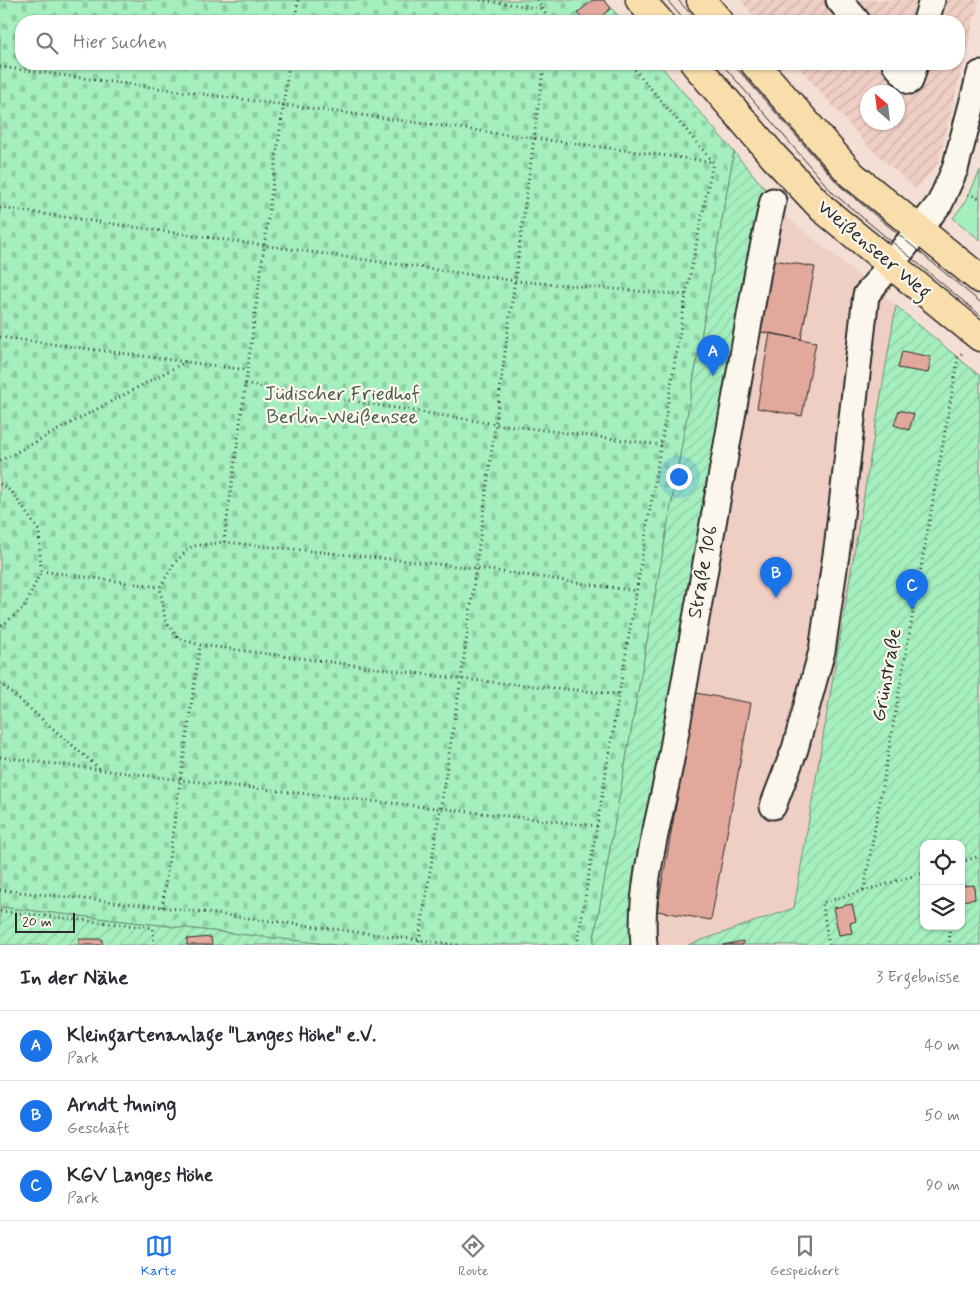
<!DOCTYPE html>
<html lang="de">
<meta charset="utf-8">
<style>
body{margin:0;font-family:Mynerve,sans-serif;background:#f2f2f3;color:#2b2b33}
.controls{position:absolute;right:15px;bottom:15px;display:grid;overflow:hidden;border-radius:10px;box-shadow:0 1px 4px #0004}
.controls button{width:45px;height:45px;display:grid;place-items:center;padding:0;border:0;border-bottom:1px solid #e1e1e2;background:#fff;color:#2b2b33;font:25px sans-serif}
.compass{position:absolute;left:860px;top:85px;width:45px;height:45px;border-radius:50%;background:#fff;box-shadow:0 1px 4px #0004;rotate:332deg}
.scale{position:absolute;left:15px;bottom:12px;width:60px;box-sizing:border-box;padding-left:5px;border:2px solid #2b2b2b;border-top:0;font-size:14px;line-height:18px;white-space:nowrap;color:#2b2b2b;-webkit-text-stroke:4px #fbf7ec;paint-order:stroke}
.you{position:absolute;left:678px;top:476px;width:18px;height:18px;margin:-12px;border:4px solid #fff;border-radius:50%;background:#1a73e8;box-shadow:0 0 0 8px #1a73e833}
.badge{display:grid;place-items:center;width:32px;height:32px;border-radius:50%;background:#1a73e8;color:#fff;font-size:16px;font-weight:700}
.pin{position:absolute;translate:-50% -41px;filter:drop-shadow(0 1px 2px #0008)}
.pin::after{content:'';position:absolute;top:26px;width:18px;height:15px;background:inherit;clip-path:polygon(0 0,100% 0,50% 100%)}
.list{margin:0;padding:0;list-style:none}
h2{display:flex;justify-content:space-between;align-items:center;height:65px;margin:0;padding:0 20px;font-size:21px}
h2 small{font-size:16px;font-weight:400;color:#7c7c81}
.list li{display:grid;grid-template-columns:32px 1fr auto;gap:15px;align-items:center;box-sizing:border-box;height:70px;padding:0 20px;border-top:1px solid #e1e1e2}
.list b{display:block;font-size:19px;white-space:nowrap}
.list p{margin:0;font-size:16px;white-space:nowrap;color:#7c7c81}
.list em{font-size:16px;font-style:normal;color:#7c7c81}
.icon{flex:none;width:28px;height:28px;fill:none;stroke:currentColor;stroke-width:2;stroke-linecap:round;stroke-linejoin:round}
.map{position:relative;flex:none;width:980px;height:945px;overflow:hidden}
.search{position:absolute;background:#fff;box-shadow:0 1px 4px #0004;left:15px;right:15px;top:15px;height:55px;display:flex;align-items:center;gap:12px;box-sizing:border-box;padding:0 18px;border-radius:20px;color:#7c7c81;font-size:19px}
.sheet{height:275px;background:#fff}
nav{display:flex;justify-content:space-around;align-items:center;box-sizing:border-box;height:70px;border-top:1px solid #e1e1e2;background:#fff;font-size:14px;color:#7c7c81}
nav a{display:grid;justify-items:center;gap:2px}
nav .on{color:#1a73e8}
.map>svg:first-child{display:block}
.built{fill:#efcec3}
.industrial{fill:url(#industrial-furrows);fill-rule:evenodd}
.cemetery{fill:url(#cemetery-stones);stroke:#688d74}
.garden{fill:url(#garden-furrows);stroke:#688d74;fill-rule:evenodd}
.pitch{fill:#a5efbe;stroke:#688d74}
.building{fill:#e2a89c;stroke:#2b2b2b}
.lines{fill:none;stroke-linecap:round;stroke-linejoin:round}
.minor-casing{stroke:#2b2b2b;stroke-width:29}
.major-casing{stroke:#2b2b2b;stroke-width:31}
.path{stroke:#2b2b2b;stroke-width:3;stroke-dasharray:1 4;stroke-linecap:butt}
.minor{stroke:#fbf7ec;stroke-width:25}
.major{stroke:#f9deab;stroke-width:28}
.tram{stroke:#2b2b2b;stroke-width:1}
.labels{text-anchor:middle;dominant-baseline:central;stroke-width:4.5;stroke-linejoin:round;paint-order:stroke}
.street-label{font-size:20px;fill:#2b2b2b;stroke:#fbf7ec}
.park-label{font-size:20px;fill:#4a5c50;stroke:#fbf7ec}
</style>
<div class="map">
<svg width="980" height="945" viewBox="0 0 980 945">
<defs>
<pattern id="industrial-furrows" width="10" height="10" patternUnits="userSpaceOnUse" patternTransform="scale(1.25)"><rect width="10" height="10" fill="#efcec3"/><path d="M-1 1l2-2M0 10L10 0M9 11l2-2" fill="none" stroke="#cdb1a8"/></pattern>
<pattern id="cemetery-stones" width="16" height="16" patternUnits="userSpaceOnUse" patternTransform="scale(1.25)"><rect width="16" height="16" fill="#a5efbe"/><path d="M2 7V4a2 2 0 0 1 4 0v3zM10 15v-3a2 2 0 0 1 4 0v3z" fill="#8ecda3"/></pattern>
<pattern id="garden-furrows" width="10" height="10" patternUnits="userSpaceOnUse" patternTransform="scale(1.25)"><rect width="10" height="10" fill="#a5efbe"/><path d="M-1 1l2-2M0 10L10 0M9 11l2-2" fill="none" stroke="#8ecda3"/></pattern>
</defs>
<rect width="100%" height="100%" fill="#f4dfd4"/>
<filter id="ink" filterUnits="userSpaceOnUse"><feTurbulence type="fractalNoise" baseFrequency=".02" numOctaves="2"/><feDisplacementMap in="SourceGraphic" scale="10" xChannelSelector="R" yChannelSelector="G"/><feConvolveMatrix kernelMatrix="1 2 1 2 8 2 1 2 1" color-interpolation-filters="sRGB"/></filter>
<g filter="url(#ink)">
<path class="built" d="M783 214 896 306 794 908 688 945H651L650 889 774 219Z"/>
<path class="industrial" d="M740 0H979L938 164 916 189 868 146 796 64H959V21H759ZM868 92H898V122H868Z"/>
<path class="cemetery" d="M0 0H604L623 21H21V64H659L734 152 593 945H335L0 907Z"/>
<path class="garden" d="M734 152 767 191 636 945H593Z
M896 306 980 376V945H688L794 908ZM924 844H961V926H924Z
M0 907 335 945H0Z"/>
<path class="pitch" d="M980 171V240L953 218 966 201Z"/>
<path class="building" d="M593 0H604L611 8 596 21H584L577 13Z
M774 260 815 267 801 339 761 332Z
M770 333 816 342 802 416 757 408Z
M902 351 931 357 928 373 898 368Z
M899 410 914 414 909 430 894 425Z
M696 693 751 703 711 920 657 911Z
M974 885 975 899 961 901V886Z
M852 904 856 921 850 923 852 933 839 935 833 908Z
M211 937 212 945H187V939Z
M79 939H102V945H79Z
M743 941V945H723Z"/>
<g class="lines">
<defs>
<path id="minor" d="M839 0 857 21
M926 21 932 0
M895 64 910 81 915 64
M773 806 795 749 822 651 838 541 866 295 940 203 955 169 980 74
M644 945C638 881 663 811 673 748 701 589 729 430 758 271L773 201"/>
<path id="major" d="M640 0 659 21
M701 0 719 21
M695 64 774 157 823 209 980 337
M755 64 852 175 980 279"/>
</defs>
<use href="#minor" class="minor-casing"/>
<use href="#major" class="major-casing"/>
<path class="path" d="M480 0 544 9
M537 0 550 21
M295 21 298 0
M0 67 713 162
M968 194 980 198
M0 208 516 281 686 295
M0 337 247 370
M245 384 496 424 662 445
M0 461 187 361
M0 484 12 492 39 531 41 571 24 608 0 627
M224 542 289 64
M41 571 160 587
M0 683 100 769
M618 694 461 679 200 645 178 638 165 620 160 587 175 562 192 546 224 542 476 568 636 591
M0 757 181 780 598 826
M961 862 980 856
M0 890 162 907 458 945
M864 890 958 358 962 353
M162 907 200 645
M0 911 153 928 154 945
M949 926 950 945
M419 941 461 679 544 64
M577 945 686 295 713 162 630 64
M829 945 822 903 924 873"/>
<use href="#minor" class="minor"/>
<use href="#major" class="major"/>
<path class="tram" d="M667 0 685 21
M678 0 697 21
M722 64 833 193 980 315
M733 64 840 186 980 302"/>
</g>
</g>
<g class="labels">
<g class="street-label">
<text transform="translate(874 250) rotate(40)">Weißenseer Weg</text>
<text transform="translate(703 572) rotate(-80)">Straße 106</text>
<text transform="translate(887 675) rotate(-80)">Grünstraße</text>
</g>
<g class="park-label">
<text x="342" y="394">Jüdischer Friedhof<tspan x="342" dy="23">Berlin-Weißensee</tspan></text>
</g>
</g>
</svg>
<div class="controls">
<button><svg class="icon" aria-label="locate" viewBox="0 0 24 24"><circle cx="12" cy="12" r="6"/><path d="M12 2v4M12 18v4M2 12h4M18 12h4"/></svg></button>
<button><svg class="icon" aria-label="layers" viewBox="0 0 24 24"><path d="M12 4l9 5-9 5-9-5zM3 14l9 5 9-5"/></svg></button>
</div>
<svg class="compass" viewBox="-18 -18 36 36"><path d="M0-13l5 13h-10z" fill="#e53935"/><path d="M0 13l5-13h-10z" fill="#7c7c81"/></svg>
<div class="scale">20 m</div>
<div class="you"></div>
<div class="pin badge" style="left:713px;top:376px">A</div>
<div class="pin badge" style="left:776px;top:598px">B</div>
<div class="pin badge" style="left:912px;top:610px">C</div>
<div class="search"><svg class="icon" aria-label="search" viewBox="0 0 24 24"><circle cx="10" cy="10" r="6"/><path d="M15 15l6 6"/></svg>Hier suchen</div>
</div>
<section class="sheet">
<h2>In der Nähe<small>3 Ergebnisse</small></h2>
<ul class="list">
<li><span class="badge">A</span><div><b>Kleingartenanlage &quot;Langes Höhe&quot; e.V.</b><p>Park</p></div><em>40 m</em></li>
<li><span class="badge">B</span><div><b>Arndt tuning</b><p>Geschäft</p></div><em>50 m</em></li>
<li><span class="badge">C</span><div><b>KGV Langes Höhe</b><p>Park</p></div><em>90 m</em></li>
</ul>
</section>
<nav>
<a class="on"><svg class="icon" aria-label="map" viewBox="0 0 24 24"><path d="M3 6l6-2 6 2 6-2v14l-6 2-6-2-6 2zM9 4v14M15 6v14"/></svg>Karte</a>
<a><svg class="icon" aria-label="directions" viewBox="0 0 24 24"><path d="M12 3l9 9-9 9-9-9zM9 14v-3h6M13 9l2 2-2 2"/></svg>Route</a>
<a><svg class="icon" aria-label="saved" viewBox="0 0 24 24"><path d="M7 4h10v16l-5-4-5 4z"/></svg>Gespeichert</a>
</nav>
